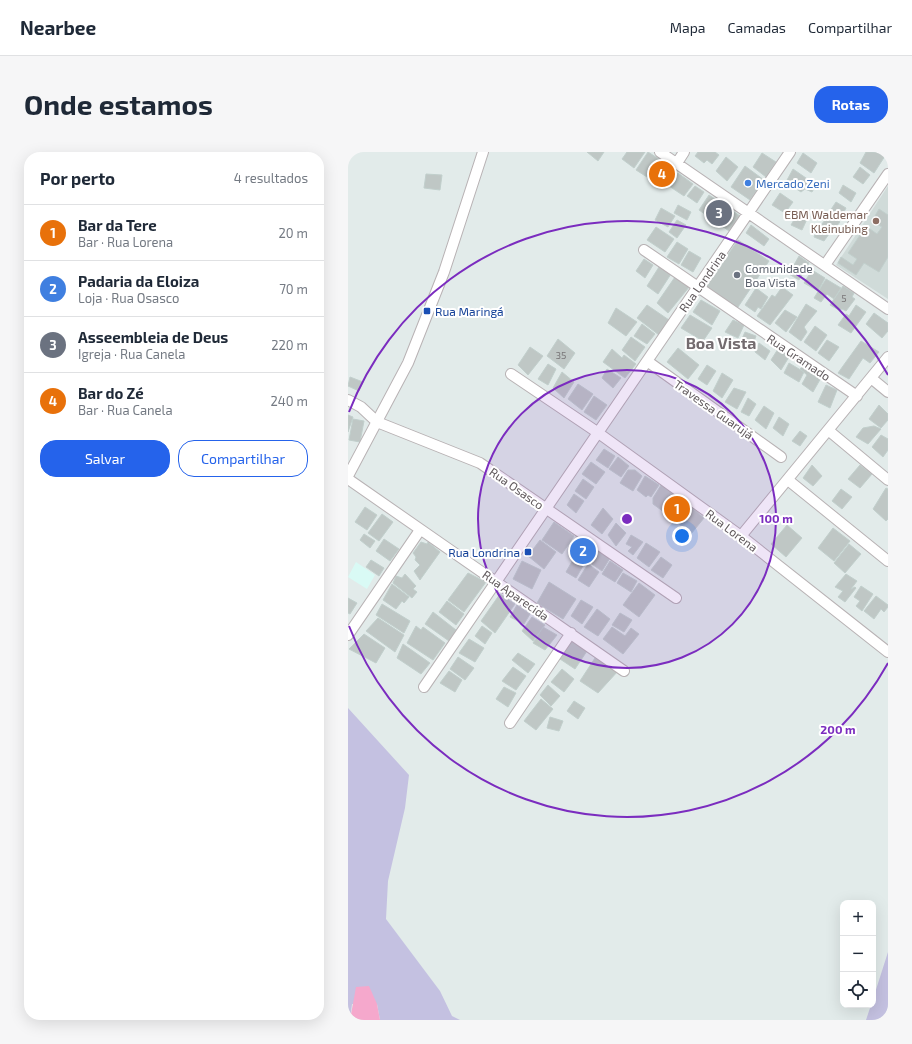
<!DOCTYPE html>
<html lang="pt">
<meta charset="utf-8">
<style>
body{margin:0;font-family:"Exo 2",sans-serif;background:#f6f6f7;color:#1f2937}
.controls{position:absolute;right:12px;bottom:12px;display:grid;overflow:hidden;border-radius:8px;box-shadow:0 4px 16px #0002}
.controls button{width:36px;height:36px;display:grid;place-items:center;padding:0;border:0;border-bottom:1px solid #e0e1e3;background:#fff;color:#1f2937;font:20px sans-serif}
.you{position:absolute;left:334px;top:384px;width:14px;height:14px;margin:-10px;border:3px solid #fff;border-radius:50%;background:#1a73e8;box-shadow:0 0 0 6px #1a73e833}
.badge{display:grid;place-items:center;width:26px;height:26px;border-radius:50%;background:#2563eb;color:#fff;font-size:13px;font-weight:700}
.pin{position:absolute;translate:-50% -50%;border:2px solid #fff;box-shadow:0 1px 4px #0006}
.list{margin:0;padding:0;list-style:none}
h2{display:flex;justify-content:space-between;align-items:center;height:52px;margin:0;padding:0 16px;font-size:17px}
h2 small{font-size:13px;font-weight:400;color:#747a83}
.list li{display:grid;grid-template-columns:26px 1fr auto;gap:12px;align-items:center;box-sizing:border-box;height:56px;padding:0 16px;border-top:1px solid #e0e1e3}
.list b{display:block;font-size:15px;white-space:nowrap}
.list p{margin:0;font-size:13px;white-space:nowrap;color:#747a83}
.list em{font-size:13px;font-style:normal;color:#747a83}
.actions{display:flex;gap:8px;padding:12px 16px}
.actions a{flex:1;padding:9px 0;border:1px solid #2563eb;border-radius:16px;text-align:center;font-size:14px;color:#2563eb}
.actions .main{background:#2563eb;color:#fff}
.icon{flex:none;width:22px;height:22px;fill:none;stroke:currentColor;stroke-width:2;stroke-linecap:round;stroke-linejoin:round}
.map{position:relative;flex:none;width:540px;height:868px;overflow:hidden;border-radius:16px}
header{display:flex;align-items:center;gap:24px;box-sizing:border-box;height:56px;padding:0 20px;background:#fff;border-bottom:1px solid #e0e1e3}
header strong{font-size:19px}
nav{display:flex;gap:22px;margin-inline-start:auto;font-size:14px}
.intro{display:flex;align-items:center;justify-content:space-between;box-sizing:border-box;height:96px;padding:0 24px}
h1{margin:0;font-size:28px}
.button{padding:10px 18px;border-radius:16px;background:#2563eb;color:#fff;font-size:14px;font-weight:700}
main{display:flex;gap:24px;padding:0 24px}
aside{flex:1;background:#fff;border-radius:16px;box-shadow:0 4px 16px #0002}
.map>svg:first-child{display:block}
.commercial{fill:#d9faf5}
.education{fill:#d0dbd9}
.green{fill:#c4c1e1}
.water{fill:#f5a8cc}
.building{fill:#bfc7c5;stroke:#c1cfcc}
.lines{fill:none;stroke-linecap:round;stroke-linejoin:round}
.minor-casing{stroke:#b8b2b4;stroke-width:12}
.minor{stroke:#fff;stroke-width:10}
.ring{fill:none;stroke:#7b2cbf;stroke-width:2}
.shop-dot{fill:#3f7fe0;stroke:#fff;stroke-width:1.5}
.education-dot{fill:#8d6e63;stroke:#fff;stroke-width:1.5}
.worship-dot{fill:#6b7280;stroke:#fff;stroke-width:1.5}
.transit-dot{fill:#1a4fb4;stroke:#fff;stroke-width:1.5}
.labels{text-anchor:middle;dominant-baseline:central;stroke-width:4;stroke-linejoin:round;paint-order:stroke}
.number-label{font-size:10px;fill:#787577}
.shop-label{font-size:12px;fill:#366cbe;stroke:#fff;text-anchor:start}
.education-label{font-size:12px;fill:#785e54;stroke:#fff;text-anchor:end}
.worship-label{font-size:12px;fill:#5b616d;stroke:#fff;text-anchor:start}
.street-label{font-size:12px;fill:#615a5d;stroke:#fff}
.transit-label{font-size:12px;fill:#164399;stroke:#fff;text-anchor:start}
.district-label{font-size:16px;font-weight:bold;fill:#736b6f;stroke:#fff}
.centre{fill:#7b2cbf;stroke:#fff;stroke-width:2}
.ring-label{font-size:12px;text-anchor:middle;font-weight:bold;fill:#7b2cbf;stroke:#fff;stroke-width:4;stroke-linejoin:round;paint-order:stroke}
</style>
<header>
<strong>Nearbee</strong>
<nav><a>Mapa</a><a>Camadas</a><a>Compartilhar</a></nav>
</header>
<div class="intro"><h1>Onde estamos</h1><a class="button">Rotas</a></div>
<main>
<aside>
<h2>Por perto<small>4 resultados</small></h2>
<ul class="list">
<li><span class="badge" style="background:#e8710a">1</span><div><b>Bar da Tere</b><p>Bar · Rua Lorena</p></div><em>20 m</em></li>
<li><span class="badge" style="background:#3f7fe0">2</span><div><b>Padaria da Eloiza</b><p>Loja · Rua Osasco</p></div><em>70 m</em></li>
<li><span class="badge" style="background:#6b7280">3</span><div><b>Asseembleia de Deus</b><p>Igreja · Rua Canela</p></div><em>220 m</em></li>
<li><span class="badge" style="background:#e8710a">4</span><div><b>Bar do Zé</b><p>Bar · Rua Canela</p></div><em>240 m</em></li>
</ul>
<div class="actions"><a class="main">Salvar</a><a>Compartilhar</a></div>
</aside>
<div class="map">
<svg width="540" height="868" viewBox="0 0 540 868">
<rect width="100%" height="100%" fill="#e2ebea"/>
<path class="commercial" d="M8 410 27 423 19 437 0 425Z"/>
<path class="education" d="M540 34V147L488 113Z"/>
<path class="green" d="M0 556 61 623 57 656 40 729 38 767 92 839 104 864 112 868H32L29 852H4L2 868H0Z
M540 800V868H518L523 853H525V847Z"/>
<path class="water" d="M21 834 29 852 32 868H2L8 835Z"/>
<path class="building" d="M239 0H256L250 9Z
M279 0H297L286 16 274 7Z
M300 0 311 7 299 25 288 18Z
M350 0H367L371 3 364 12 359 8 356 11 347 4Z
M518 0H530L537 4 526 21 512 11Z
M414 1 428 10 418 25 405 15Z
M455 1 469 11 463 21 449 11Z
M378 5 390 15 379 29 368 19Z
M313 8 328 18 314 37 300 26Z
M397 14 416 28 402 48 383 35Z
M512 15 522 23 515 32 505 25Z
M445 17 468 33 464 40 457 37 453 40 438 30Z
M330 21 345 32 336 44 321 34Z
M78 22 94 23 92 38 76 36Z
M495 33 508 41 503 50 491 41Z
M347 34 356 40 349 51 339 44Z
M432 41 445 50 437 61 424 53Z
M361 43 392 64 381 79 351 58Z
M488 50 498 56 493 66 482 59Z
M330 53 343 60 339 68 326 61Z
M313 56 327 64 320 75 307 68Z
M531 57 540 63V105L531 120 516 111 508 123 490 111 493 105 505 113 509 107 500 101 518 74 529 82 534 75 524 69Z
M451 59 460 65 454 78 443 73Z
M482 62 492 70 483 81 473 73Z
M329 68 338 73 329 86 321 80Z
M403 73 421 87 416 94 398 81Z
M470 73 481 82 476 89 466 85Z
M308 75 326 87 317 100 299 88Z
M390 88 421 109 388 158 357 136Z
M329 90 340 97 331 112 319 105Z
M341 99 353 106 345 120 333 113Z
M451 104 461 111 451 128 441 122Z
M296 107 305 113 297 126 288 119Z
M311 115 323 122 310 142 299 134Z
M464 118 477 126 470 139 456 131Z
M327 125 342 134 320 161 309 151Z
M478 127 493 136 486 147 479 142 473 150 466 146Z
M495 134 506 141 504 145 507 147 498 159 494 157 491 158 482 153Z
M434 135 445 143 422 173 409 164 424 143 427 145Z
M408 136 420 145 413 157 410 155 407 160 397 153Z
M353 148 372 159 364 173 345 160Z
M458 152 469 159 456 175 459 180 453 189 441 180Z
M299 153 321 168 311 183 289 166Z
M508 153 518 160 503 181 490 173 498 162 501 164Z
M268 156 289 170 278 184 260 171Z
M437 158 449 165 438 180 427 171Z
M526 161 540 171V179L534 186 518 172Z
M342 163 364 176 355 189 333 176Z
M385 168 396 173 390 186 377 180Z
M294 172 307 182 299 192 286 184Z
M467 174 479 183 468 199 456 190Z
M397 180 408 184 404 195 393 189Z
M283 185 297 195 287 209 274 198Z
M210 187 227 201 216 217 199 204Z
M479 188 491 195 481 209 470 201Z
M513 189 531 200 522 211 515 206 501 227 490 221Z
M411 191 422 199 417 208 407 200Z
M182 195 195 204 180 223 170 213Z
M330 196 351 213 340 227 319 210Z
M264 197 274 206 276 203 288 212 277 226 255 210Z
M430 197 441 205 433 218 423 208Z
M441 211 456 220 451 230 436 221Z
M200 212 208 217 200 233 190 227Z
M359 213 368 219 359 233 350 227Z
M456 213 474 224 465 240 454 232 459 223 452 217Z
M259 217 273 226 265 236 254 226Z
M214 220 226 230 216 246 205 236Z
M374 221 385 228 374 246 365 239Z
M2 225 15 230 11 239 0 234Z
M230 232 245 242 234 258 220 247Z
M478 233 489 238 482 256 470 250Z
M386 236 398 240 389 257 377 250Z
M246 244 259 253 248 268 236 260Z
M400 246 408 252 401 264 393 260Z
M531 253 540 262V268L533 276 521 267Z
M416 254 426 261 418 277 407 268Z
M0 263 5 265 0 280Z
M431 265 441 272 435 284 425 276Z
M5 267 16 269 12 290 1 288Z
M526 274 533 277 520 292 508 285 515 276Z
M452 279 459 284 452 294 444 289Z
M533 283 540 287V298L535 305 524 295Z
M256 297 267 304 260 316 248 308Z
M270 305 281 314 273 325 261 317Z
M243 310 257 320 248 332 234 322Z
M464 313 474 324 465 334 455 326Z
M512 313 524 322 512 336 500 327Z
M280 318H287L294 324 285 339 272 331Z
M297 324 311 333 303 345 300 343 298 345 289 338Z
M235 327 246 335 238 347 227 339Z
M313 333 327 343 316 360 305 352V346Z
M538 336 540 337V367L538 369 525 357Z
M493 337 504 345 494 357 484 349Z
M226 342 236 349 228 361 219 353Z
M328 345 341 355 331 368 318 359Z
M17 355 29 363 19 378 7 370Z
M343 355 356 366 343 382 330 371Z
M255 356 265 367 254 382 243 373Z
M34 362 45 370 31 389 20 381Z
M206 370 226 384 214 402 194 388Z
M268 371 278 381 268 394 260 383Z
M439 373 454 386 438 405 423 392Z
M485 376 502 389 486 409 470 396Z
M16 382 27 389 22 396 12 388Z
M283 383 295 390 285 403 280 399 284 395 278 392Z
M36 387 51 397 42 409 28 399Z
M192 388 208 400 196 417 180 404Z
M234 389 245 396 236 409 225 402Z
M73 390 79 392 80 390 92 400 72 428 66 419 72 413 67 408 68 405 65 401Z
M298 391 312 400 301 415 289 406Z
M501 392 513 402 497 421 486 411Z
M247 396 262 406 254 419 238 408Z
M313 405 324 413 315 426 303 418Z
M226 406 236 412 228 426 218 420Z
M23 408 36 416 31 424 18 415Z
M174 409 193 418 184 437 165 427Z
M262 409 275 418 267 430 254 422Z
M240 412 251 420 241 435 230 428Z
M120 421 138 430 116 460 100 448Z
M275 421 289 429 283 440 269 431Z
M57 422 68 434 65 437 69 440 64 446 45 431 48 424 54 426Z
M498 422 509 429 503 437 507 435 508 436 497 450 490 445 495 439 487 435Z
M201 430 228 447 215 467 189 451Z
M291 431 307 443 291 465 275 453Z
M44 432 61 445 56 451 54 449 48 457 35 448Z
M513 434 525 442 514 459 508 454 512 449 506 445Z
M152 442 167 452 147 481 133 469Z
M528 444 540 453V455L536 460 533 457 526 467 516 459Z
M0 446 9 451 2 462 0 461Z
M233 448 245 455 234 472 223 464Z
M99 449 116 462 108 473 91 460Z
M34 452 62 469 56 481 28 463Z
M169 453 182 462 176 472 162 465Z
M249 457 262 467 250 484 236 475Z
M85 460 108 478 101 489 77 472Z
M272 461 284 468 276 480 264 473Z
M184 465 197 473 185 489 174 479Z
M30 466 56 483 47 500 18 479Z
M68 474 73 478 75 475 97 491 85 508 59 491Z
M134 474 144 481 137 492 127 484Z
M195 475 209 483 197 498 185 491Z
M264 475 277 484 283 476 291 482 275 502 255 487Z
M16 482 37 496 28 511 1 497Z
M121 487 136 496 127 510 111 501Z
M224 489 239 499 227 517 212 507Z
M55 492 82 511 73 522 49 506Z
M170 501 187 512 180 521 164 508Z
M110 505 126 516 117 528 102 517Z
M247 506 270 519 250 541 232 529Z
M165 515 178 524 168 538 154 529Z
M214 517 226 527 216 540 203 530Z
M101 519 114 528 107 540 92 531Z
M200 533 212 544 203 554 192 543Z
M156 535 168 541 160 555 148 547Z
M193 547 205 557 188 578 176 569Z
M226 549 237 556 230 567 219 559Z
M202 565 215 569 211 579 199 576Z"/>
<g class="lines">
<defs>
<path id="minor" d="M312 0 540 157
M329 11 336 0
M296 98 509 244
M477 113 540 22
M299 209 433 305
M163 222 249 280 393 384 540 500
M523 226 540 240
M0 248 13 255 29 270 132 311 328 446
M480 278 540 328
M0 324 60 211 96 120 135 0
M0 327 276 519
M440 328 540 409
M393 384 540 205
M0 483 72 378
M76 535 442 0
M162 571 223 481"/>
</defs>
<use href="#minor" class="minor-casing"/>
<use href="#minor" class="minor"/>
</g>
<circle cx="279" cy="367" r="149" fill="#7b2cbf" fill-opacity=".12"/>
<g class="ring">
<circle cx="279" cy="367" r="149"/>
<path d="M540 511A298 298 0 0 1 1 474M1 260A298 298 0 0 1 540 223"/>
</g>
<circle class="shop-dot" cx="400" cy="31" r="4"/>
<circle class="education-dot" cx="528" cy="69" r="4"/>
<circle class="worship-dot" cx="389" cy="123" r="4"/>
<g class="transit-dot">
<rect x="75" y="155" width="8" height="8" rx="2"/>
<rect x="176" y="396" width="8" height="8" rx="2"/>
</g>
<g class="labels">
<g class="number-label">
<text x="496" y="146">5</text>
<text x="213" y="203">35</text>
</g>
<g class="shop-label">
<text x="408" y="31">Mercado Zeni</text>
</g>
<g class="education-label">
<text x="520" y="62">EBM Waldemar<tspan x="520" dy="14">Kleinubing</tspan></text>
</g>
<g class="worship-label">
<text x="397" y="116">Comunidade<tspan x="397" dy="14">Boa Vista</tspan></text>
</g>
<g class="street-label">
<text transform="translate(354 129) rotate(-55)">Rua Londrina</text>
<text transform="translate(451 205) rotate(34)">Rua Gramado</text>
<text transform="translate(366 257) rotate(35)">Travessa Guarujá</text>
<text transform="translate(169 336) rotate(35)">Rua Osasco</text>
<text transform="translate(384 378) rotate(37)">Rua Lorena</text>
<text transform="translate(168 443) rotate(35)">Rua Aparecida</text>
</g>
<g class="transit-label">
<text x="87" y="159">Rua Maringá</text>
<text x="172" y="400" text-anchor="end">Rua Londrina</text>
</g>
<g class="district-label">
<text x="373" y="190">Boa Vista</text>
</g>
</g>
<circle cx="279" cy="367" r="6" class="centre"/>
<g class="ring-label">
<text x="428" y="371">100 m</text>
<text x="490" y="582">200 m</text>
</g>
</svg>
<div class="controls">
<button>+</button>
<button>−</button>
<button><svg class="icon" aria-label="locate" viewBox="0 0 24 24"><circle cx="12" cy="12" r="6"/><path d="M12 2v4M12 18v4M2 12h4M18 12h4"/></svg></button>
</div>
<div class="you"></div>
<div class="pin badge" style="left:329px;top:357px;background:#e8710a">1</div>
<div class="pin badge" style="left:235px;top:399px;background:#3f7fe0">2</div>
<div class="pin badge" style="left:371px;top:61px;background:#6b7280">3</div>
<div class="pin badge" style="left:314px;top:22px;background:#e8710a">4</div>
</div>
</main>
